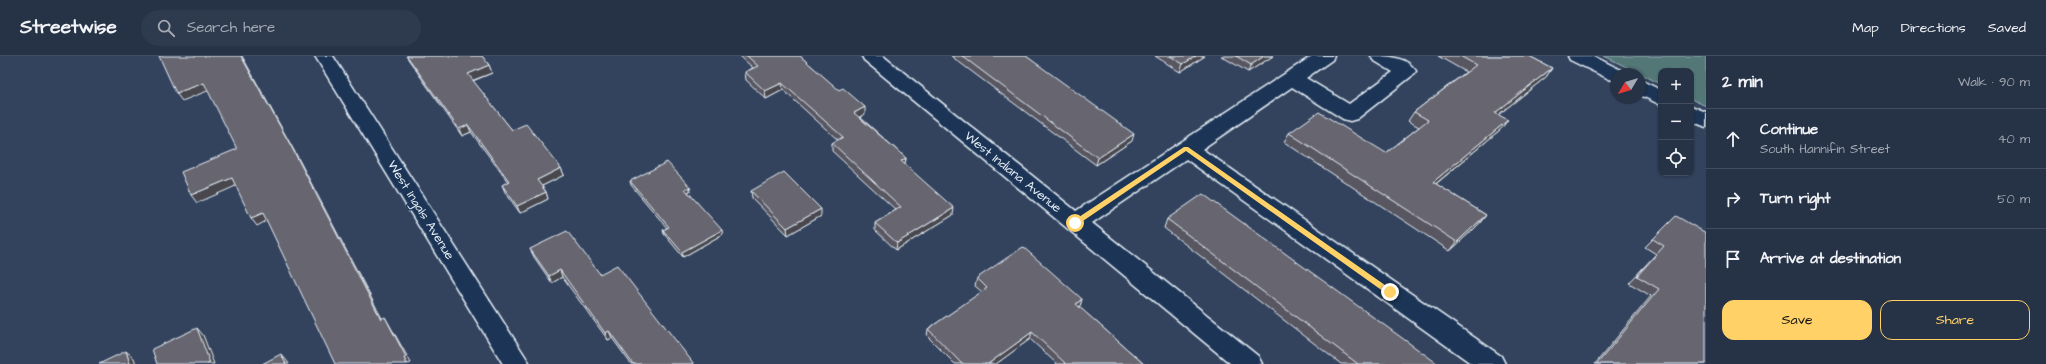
<!DOCTYPE html>
<meta charset="utf-8">
<style>
body{margin:0;font-family:"Architects Daughter",sans-serif;background:#2e3a4d;color:#f1f3f6}
.controls{position:absolute;right:12px;top:12px;display:grid;overflow:hidden;border-radius:8px;box-shadow:0 1px 3px #0004}
.controls button{width:36px;height:36px;display:grid;place-items:center;padding:0;border:0;border-bottom:1px solid #424d5f;background:#263246;color:#f1f3f6;font:20px sans-serif}
.compass{position:absolute;left:1610px;top:12px;width:36px;height:36px;border-radius:50%;background:#263246;box-shadow:0 1px 3px #0004;rotate:232deg}
.stop{position:absolute;width:12px;height:12px;margin:-9px;border:3px solid #ffd166;border-radius:50%;background:#fff}
.stop.end{background:#ffd166;border-color:#fff;box-shadow:0 1px 4px #0008}
.list{margin:0;padding:0;list-style:none}
h2{display:flex;justify-content:space-between;align-items:center;height:52px;margin:0;padding:0 16px;font-size:17px}
h2 small{font-size:13px;font-weight:400;color:#a4aab3}
.list li{display:grid;grid-template-columns:26px 1fr auto;gap:12px;align-items:center;box-sizing:border-box;height:60px;padding:0 16px;border-top:1px solid #424d5f}
.list b{display:block;font-size:15px;white-space:nowrap}
.list p{margin:0;font-size:13px;white-space:nowrap;color:#a4aab3}
.list em{font-size:13px;font-style:normal;color:#a4aab3}
.actions{display:flex;gap:8px;padding:12px 16px}
.actions a{flex:1;padding:9px 0;border:1px solid #ffd166;border-radius:12px;text-align:center;font-size:14px;color:#ffd166}
.actions .main{background:#ffd166;color:#111}
.icon{flex:none;width:22px;height:22px;fill:none;stroke:currentColor;stroke-width:2;stroke-linecap:round;stroke-linejoin:round}
.map{position:relative;flex:none;width:1706px;height:308px;overflow:hidden}
header{display:flex;align-items:center;gap:24px;box-sizing:border-box;height:56px;padding:0 20px;background:#263246;border-bottom:1px solid #424d5f}
header strong{font-size:19px}
nav{display:flex;gap:22px;margin-inline-start:auto;font-size:14px}
.search{width:280px;height:36px;background:#2e3a4d;display:flex;align-items:center;gap:10px;box-sizing:border-box;padding:0 14px;border-radius:22px;color:#a4aab3;font-size:15px}
main{display:flex}
aside{flex:1;background:#263246}
.map>svg:first-child{display:block}
.green{fill:#527677;stroke:#9db4b8}
.lines{fill:none;stroke-linecap:round;stroke-linejoin:round}
.minor-casing{stroke:#e8f1f8;stroke-width:3}
.major-casing{stroke:#e8f1f8;stroke-width:3}
.minor{fill:#1d3557;fill-rule:evenodd}
.major{fill:#1d3557;fill-rule:evenodd}
.wall{fill:#585760;stroke:#e8f1f8}
.shaded-wall{fill:#47474e;stroke:#e8f1f8}
.building{fill:#666570;stroke:#e8f1f8}
.route{fill:#ffd166}
.labels{text-anchor:middle;dominant-baseline:central;stroke-width:3;stroke-linejoin:round;paint-order:stroke}
.street-label{font-size:13px;fill:#e8f1f8;stroke:#1d3557}
</style>
<header>
<strong>Streetwise</strong>
<div class="search"><svg class="icon" aria-label="search" viewBox="0 0 24 24"><circle cx="10" cy="10" r="6"/><path d="M15 15l6 6"/></svg>Search here</div>
<nav><a>Map</a><a>Directions</a><a>Saved</a></nav>
</header>
<main>
<div class="map">
<svg width="1706" height="308" viewBox="0 0 1706 308">
<rect width="100%" height="100%" fill="#33435e"/>
<filter id="ink" filterUnits="userSpaceOnUse"><feTurbulence type="fractalNoise" baseFrequency=".025" numOctaves="2"/><feDisplacementMap in="SourceGraphic" scale="8" xChannelSelector="R" yChannelSelector="G"/><feConvolveMatrix kernelMatrix="1 2 1 2 8 2 1 2 1" color-interpolation-filters="sRGB"/></filter>
<g filter="url(#ink)">
<path class="green" d="M1604 0H1706V50L1691 43V15H1661V28Z"/>
<g class="lines">
<defs>
<path id="minor" d="M315 0H333L530 308H503Z
M862 0H883L1076 155 1312 0H1334L1332 4 1306 22 1349 48 1393 16 1373 4 1371 0C1387 0 1406 0 1416 15L1413 19 1357 63 1350 65 1343 63 1292 31 1202 93 1501 300 1505 308H1472L1186 103 1092 167 1258 300 1262 308H1231L864 4Z"/>
<path id="major" d="M1568 0H1593L1623 15 1625 18H1616V25L1609 23 1570 4Z
M1640 24 1661 34V49L1640 39Z
M1691 50 1706 56V71L1691 65Z"/>
</defs>
<use href="#minor" class="minor-casing"/>
<use href="#major" class="major-casing"/>
<use href="#minor" class="minor"/>
<use href="#major" class="major"/>
</g>
<path class="wall" d="M406 0H482L489 9 492 17 473 25 512 74 561 112 564 119 542 130 546 136 548 143 520 157 505 136 502 129 508 126 471 76 462 80Z
M740 0H800L865 58 860 61 906 102 905 109 953 159 896 194 875 174V167L896 154 832 95V87L838 84 783 34 766 43 746 24 745 16 753 12Z
M951 0H1026L1132 85 1096 109Z
M1155 0H1205L1180 16Z
M1221 0H1273L1248 16Z
M1438 0H1529L1552 12 1546 21 1498 59 1501 73 1436 128 1486 159 1479 168 1450 195 1284 86 1289 77 1386 97 1419 71 1408 65 1414 56 1466 16Z
M630 125 690 131V135L688 136 723 178 683 201 664 178 663 174 667 172 631 129Z
M751 135 821 160 788 179 752 142Z
M1676 160 1706 308H1595L1651 240 1629 227 1656 198 1645 191Z
M1167 163 1438 308H1341L1164 172Z
M530 193 600 218 694 308H631L612 282 608 284 562 221 552 227 534 201Z
M977 222 1082 243 1080 250 1079 251 1144 308H1057L1030 283 996 308H955L927 280 928 273 982 236 975 230Z"/>
<path class="shaded-wall" d="M241 0H242L296 98 386 270 381 263Z
M1196 0H1205L1180 16 1183 8Z
M1264 0H1273L1248 16 1251 9Z
M489 9 492 17 471 25 468 18Z
M1552 12 1546 21 1489 66 1495 57Z
M204 27 210 34 182 45 176 37Z
M782 27 783 34 766 43 765 35Z
M865 51V58L854 64V57Z
M1508 64 1501 73 1427 135 1433 126Z
M468 69 471 76 462 80 459 73Z
M1134 78 1132 85 1096 109 1098 102Z
M906 102 905 109 901 105Z
M561 112 564 119 540 131 537 124Z
M232 122 238 129 197 147 191 139Z
M690 131V135L686 137 685 133Z
M546 136 548 143 520 157 517 150Z
M954 152 953 159 896 194 897 187Z
M821 153V160L788 179 787 172Z
M263 157 268 164 257 170 251 162Z
M1486 159 1479 168 1450 195 1457 186Z
M722 174 723 178 683 201 682 196Z
M560 214 562 221 552 227 549 220Z
M1082 243 1080 250 1073 255 1076 248Z
M385 261 389 268 411 307 407 308Z
M197 272 203 279 214 308H207Z
M609 275 612 282 608 284 605 277Z
M1032 276 1030 283 996 308H988Z
M126 295 134 302 136 308H130Z
M281 298 287 305 289 308H286Z"/>
<path class="building" d="M159 0H241L291 90 381 263 385 261 406 301 404 302 407 308H335L263 157 251 162 232 122 191 139 181 116 237 93 204 27 176 37Z
M407 0H482L489 9 468 18 512 74 526 68 561 112 537 124 546 136 517 150 502 129 509 125 468 69 459 73Z
M747 0H800L839 34 843 32 865 51 854 57 906 102 901 105 954 152 897 187 875 167 901 151 832 87 843 81 782 27 765 35 745 16 758 10Z
M962 0H1026L1134 78 1098 102Z
M1170 0H1196L1183 8Z
M1236 0H1264L1251 9Z
M1460 0H1529L1552 12 1495 57 1508 64 1433 126 1486 159 1457 186 1289 77 1319 56 1386 97 1428 64 1414 56 1476 9Z
M667 106 690 131 685 133 722 174 682 196 663 174 669 171 630 125Z
M784 116 821 153 787 172 751 135Z
M1203 138 1438 308H1358L1167 163Z
M1676 160 1706 177V308H1597L1659 233 1637 220 1664 190 1653 183Z
M567 175 600 218 617 209 694 308H633L609 275 605 277 560 214 549 220 530 193Z
M1023 191 1082 243 1076 248 1144 308H1066L1032 276 988 308H962L928 273 987 232 977 222Z
M197 272 210 307 207 308H157L152 293Z
M126 295 130 308H99Z
M281 298 286 308H262Z"/>
</g>
<path class="route" d="M1184 91H1188L1392 234V238H1387L1186 95 1077 169H1073V165Z"/>
<g class="labels">
<g class="street-label">
<text transform="translate(1013 116) rotate(39)">West Indiana Avenue</text>
<text transform="translate(421 154) rotate(58)">West Ingals Avenue</text>
</g>
</g>
</svg>
<div class="controls">
<button>+</button>
<button>−</button>
<button><svg class="icon" aria-label="locate" viewBox="0 0 24 24"><circle cx="12" cy="12" r="6"/><path d="M12 2v4M12 18v4M2 12h4M18 12h4"/></svg></button>
</div>
<svg class="compass" viewBox="-18 -18 36 36"><path d="M0-13l5 13h-10z" fill="#e53935"/><path d="M0 13l5-13h-10z" fill="#a4aab3"/></svg>
<div class="stop" style="left:1075px;top:167px"></div>
<div class="stop end" style="left:1390px;top:236px"></div>
</div>
<aside>
<h2>2 min<small>Walk · 90 m</small></h2>
<ul class="list">
<li><svg class="icon" aria-label="ahead" viewBox="0 0 24 24"><path d="M12 20V5M6 11l6-6 6 6"/></svg><div><b>Continue</b><p>South Hannifin Street</p></div><em>40 m</em></li>
<li><svg class="icon" aria-label="right" viewBox="0 0 24 24"><path d="M7 20v-9h11M14 6l5 5-5 5"/></svg><div><b>Turn right</b></div><em>50 m</em></li>
<li><svg class="icon" aria-label="arrive" viewBox="0 0 24 24"><path d="M6 21V4h12l-3 4 3 4H6"/></svg><div><b>Arrive at destination</b></div></li>
</ul>
<div class="actions"><a class="main">Save</a><a>Share</a></div>
</aside>
</main>
